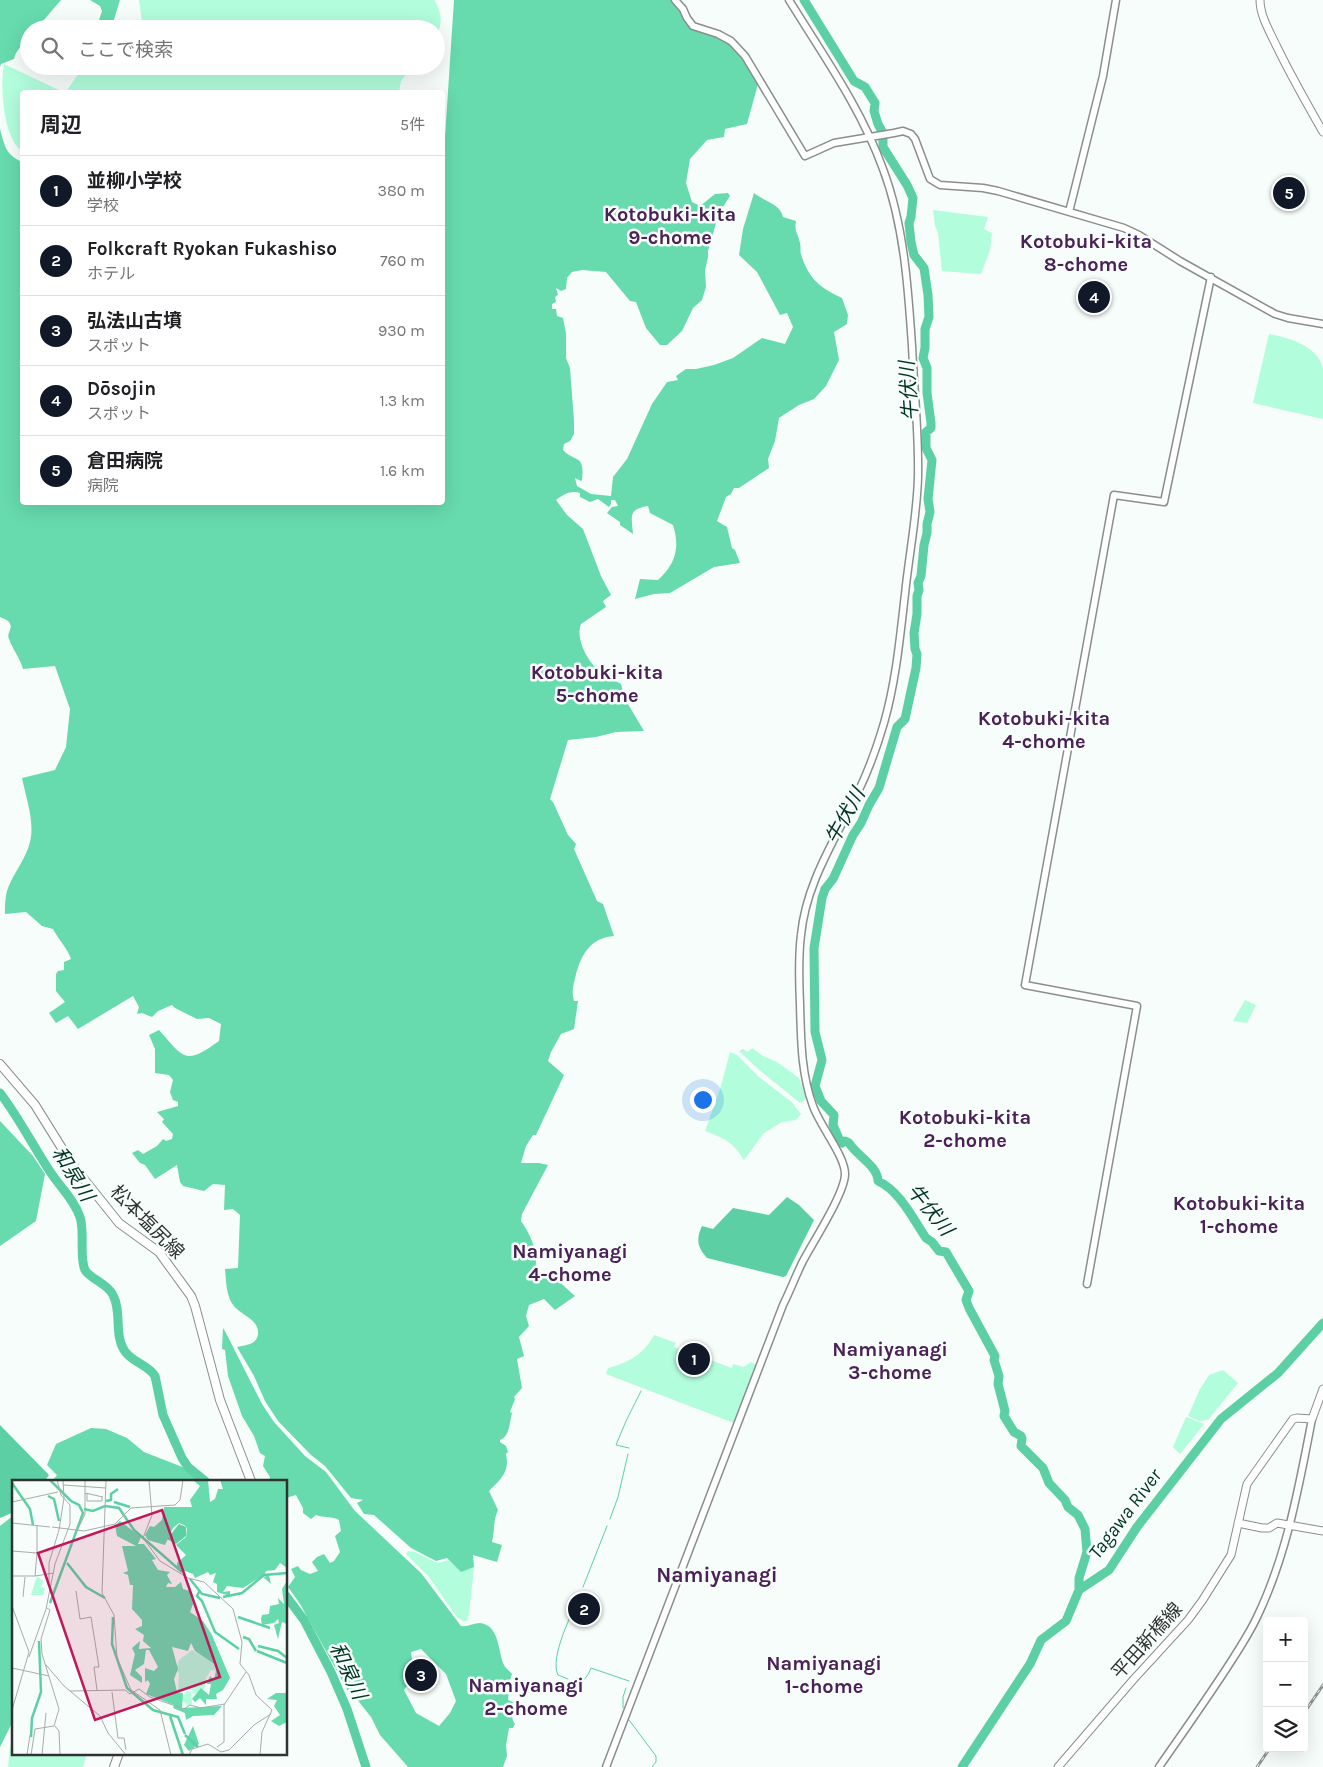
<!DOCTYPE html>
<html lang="ja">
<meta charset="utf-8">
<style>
body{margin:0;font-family:Karla,"Noto Sans JP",sans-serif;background:#f2f2f2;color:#202124}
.controls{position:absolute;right:15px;bottom:15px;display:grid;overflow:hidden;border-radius:5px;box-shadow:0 5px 20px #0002}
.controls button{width:45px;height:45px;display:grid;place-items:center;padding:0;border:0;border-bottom:1px solid #e0e0e0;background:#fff;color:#202124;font:25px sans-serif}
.you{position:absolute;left:702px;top:1099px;width:18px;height:18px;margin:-12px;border:4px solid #fff;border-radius:50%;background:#1a73e8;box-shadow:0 0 0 8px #1a73e833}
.badge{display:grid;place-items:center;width:32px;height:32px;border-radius:50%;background:#111827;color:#fff;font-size:16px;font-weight:700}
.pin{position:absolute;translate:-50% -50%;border:2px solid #fff;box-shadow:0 1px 5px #0006}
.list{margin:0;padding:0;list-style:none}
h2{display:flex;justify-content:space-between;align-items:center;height:65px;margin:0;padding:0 20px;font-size:21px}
h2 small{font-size:16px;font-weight:400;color:#757577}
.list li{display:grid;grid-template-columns:32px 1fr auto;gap:15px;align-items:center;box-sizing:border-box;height:70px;padding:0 20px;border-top:1px solid #e0e0e0}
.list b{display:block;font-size:19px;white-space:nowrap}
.list p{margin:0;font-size:16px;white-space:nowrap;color:#757577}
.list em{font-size:16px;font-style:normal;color:#757577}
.icon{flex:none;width:28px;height:28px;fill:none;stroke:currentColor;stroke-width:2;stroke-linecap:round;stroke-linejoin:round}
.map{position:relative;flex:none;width:1323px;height:1767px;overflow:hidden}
.search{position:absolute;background:#fff;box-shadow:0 5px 20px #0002;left:20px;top:20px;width:425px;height:55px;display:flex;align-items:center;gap:12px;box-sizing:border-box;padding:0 18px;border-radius:28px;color:#757577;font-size:19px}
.panel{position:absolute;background:#fff;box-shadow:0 5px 20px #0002;left:20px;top:90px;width:425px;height:415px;border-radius:5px}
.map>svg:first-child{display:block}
.green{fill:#b2fddc}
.forest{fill:#67dbae;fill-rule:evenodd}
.water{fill:#5cd0a4}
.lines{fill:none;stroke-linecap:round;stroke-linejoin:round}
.stream{stroke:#5cd0a4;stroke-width:1}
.river{stroke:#5cd0a4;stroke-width:9}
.tertiary-casing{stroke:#898f8c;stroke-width:9}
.secondary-casing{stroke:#898f8c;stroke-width:9}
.primary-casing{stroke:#898f8c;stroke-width:10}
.tertiary{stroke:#fff;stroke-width:6}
.secondary{stroke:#fff;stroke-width:7}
.primary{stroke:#fff;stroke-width:8}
.rail-casing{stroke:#8d918f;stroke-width:3}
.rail{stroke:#f7fdfa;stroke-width:1;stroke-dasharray:4;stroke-linecap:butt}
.labels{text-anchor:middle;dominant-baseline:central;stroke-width:5;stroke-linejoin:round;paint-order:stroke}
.street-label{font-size:19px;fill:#313332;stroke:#f7fdfa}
.neighbourhood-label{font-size:20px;font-weight:bold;fill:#4a2257;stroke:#f7fdfa}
.water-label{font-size:20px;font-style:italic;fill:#003524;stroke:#f7fdfa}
.quarter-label{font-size:21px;font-weight:bold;fill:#4a2257;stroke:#f7fdfa}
.inset-river{fill:none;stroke:#5cd0a4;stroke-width:2.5}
.inset-road{fill:none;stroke:#a8acaa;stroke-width:1}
.view{fill:#c2185b;fill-opacity:0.15;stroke:#c2185b;stroke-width:2.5}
.inset-edge{fill:none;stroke:#313332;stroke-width:2.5}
</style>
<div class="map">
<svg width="1323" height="1767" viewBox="0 0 1323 1767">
<rect width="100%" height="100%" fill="#f7fdfa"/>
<path class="green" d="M139 0H434C442 11 443 24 436 36V29H143Z
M4 64 63 92H22V151C3 138 0 86 4 64Z
M89 66H413L401 81 399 92H66L76 77Z
M933 210 988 217 984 229 992 233 990 250 981 274 942 271 938 233 935 226Z
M1269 334C1288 337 1318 346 1323 368 1323 378 1323 407 1323 419L1253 403Z
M1245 1000 1256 1005 1247 1023 1233 1021Z
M752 1048 763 1056 777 1062 799 1078 806 1098 804 1101 800 1103 758 1069 739 1051 743 1049 748 1052Z
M730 1052 737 1055 759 1077 794 1104 795 1107 801 1114 796 1120 782 1122 764 1133 744 1160C733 1142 724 1138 705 1131L721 1086Z
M654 1335 676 1343 674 1347 732 1368 733 1364 744 1367 751 1362 756 1365 734 1423 606 1374 608 1368C628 1363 644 1354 654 1335Z
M1223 1370 1238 1383 1208 1420 1199 1421 1188 1416 1200 1389 1209 1375Z
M1186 1417 1204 1424 1180 1454 1173 1447Z
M408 1551 415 1552 435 1562 439 1563 448 1560 461 1571 474 1567 469 1614 467 1621H463L457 1617 428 1576 406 1554Z
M14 1735V1753H87L83 1767H8L10 1748Z"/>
<path class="forest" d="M0 0H61L36 29H29C29 43 17 46 14 59L1 64 0 67Z
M90 0H120L111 29H96L102 11 100 6Z
M454 0H672L680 9 693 29C700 32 708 33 715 36 737 45 748 64 758 84L747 124 725 129 724 137 707 140 690 159 686 183 692 202 700 206 715 194 728 193 730 196 719 213 708 251V257L705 271 706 287 702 300 693 308 682 331 667 345H660L646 328 636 302 630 301 606 272 582 270 572 272 567 278 566 289 561 291 556 288 558 295 555 297 556 302 552 304V309H556L557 316 563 318 566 333V358L570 368 574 421V434L570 441 564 444 563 450C575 463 585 453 582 480L581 481 575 478 577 486 591 494 611 496 613 477 627 459 652 404 667 382 678 380 676 376 686 369H696L714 365 733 358 762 338 785 344 793 327 787 313 780 315 757 272 739 255 743 229 754 193C763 201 780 203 783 217L796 221C794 232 798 233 800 243 801 247 800 251 801 254 808 278 820 288 842 298L848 315 847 324 834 332 839 360 826 386 814 399 799 405 779 418 775 441 768 459 769 468 739 488H734L731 494 726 497 717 521 727 527 732 548 735 550 740 563 714 567 670 593 654 594 635 599 640 579 658 580C676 564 680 547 673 525L650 513 648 506C627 509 632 518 633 534L620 525V522L607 513 612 507 618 506 615 500H611V504L609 507 598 499 590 502 580 497V493C571 490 564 494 556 500L567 515 583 529 601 576 611 595 603 601 606 607 581 624C575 638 588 663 600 671 606 676 614 680 621 684L625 699 644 731 616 732 596 737 568 740 550 799 553 802 568 835 576 844 574 849 597 901 603 904 614 936C591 938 582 953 576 974 574 984 571 990 574 1001H578L574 1029 561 1034 551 1052 548 1061 564 1075 536 1135H533L526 1146 521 1163H539L548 1165 522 1214 521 1221C531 1235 539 1253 535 1270L554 1277 575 1296 555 1310 544 1299 529 1305 526 1316 529 1326 519 1337 524 1356 517 1359 522 1388 514 1397 515 1399 510 1412 512 1413C509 1424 510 1436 500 1440V1442L506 1446 508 1452 506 1454C510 1472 501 1479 489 1491L498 1510C493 1520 495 1530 492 1542L502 1545 497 1562 473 1555 474 1567 461 1572 447 1558 436 1561 411 1548 374 1515 364 1514 357 1503 363 1500 351 1498 325 1466 311 1455 278 1421 265 1401 254 1376 237 1347C245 1345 257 1345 258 1334 259 1319 242 1316 234 1306 226 1297 226 1280 225 1269L238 1268 240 1215 233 1209 224 1210 225 1185 213 1184 204 1191 183 1186 180 1182 177 1165 155 1179 145 1165 140 1163 132 1153 138 1150 143 1154 157 1146 163 1139 166 1141 172 1139 173 1134 162 1122 164 1119 157 1112 178 1106V1102L173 1100 170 1092 173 1080 169 1075 155 1073V1049L149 1035 159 1030C184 1058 185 1066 219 1041L221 1024 209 1018 197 1019 175 1008 172 1005 158 1011 152 1017 142 1013 137 1014 139 1007 133 996 78 1029 68 1016 56 1023 49 1013 65 1002 56 991V974L58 971 64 970V962L71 959C68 949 58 939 53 929L42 926 26 912 5 914C5 906 5 896 8 888 14 872 26 859 30 842 35 822 26 798 22 778L55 770 66 747 70 709 55 666 23 669C20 658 13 650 9 639 6 633 13 629 10 624 9 620 4 619 0 617V129C5 146 5 154 22 162V502H442V139L445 137Z
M0 1121 33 1156 45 1174 36 1221 0 1246Z
M223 1328 226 1333 262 1404 274 1422 305 1456 326 1472 355 1511 421 1573 461 1626C468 1627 474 1623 480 1623 500 1625 498 1653 504 1665 506 1669 510 1671 512 1674L510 1680 508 1700 513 1702C513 1709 510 1718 515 1724L513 1728H509L506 1745 507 1756 503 1767H408L380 1735 371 1717 352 1693H349L300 1604 288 1587 295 1577 291 1569 298 1566 301 1570 310 1574 318 1571 312 1562 317 1557 324 1554 330 1563 334 1561 340 1552 335 1536 341 1531 339 1520C333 1516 323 1518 316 1515L311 1519 303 1513V1508L296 1495 286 1498V1481H269L270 1477 263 1466 265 1456 260 1453 254 1436 242 1416 228 1376 225 1350 222 1349ZM421 1649 446 1674 456 1701 450 1713 439 1726 416 1713 404 1690 414 1676 411 1652Z
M91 1428 106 1429 127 1438 144 1452 185 1468 200 1481H52L57 1475 47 1465 56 1444Z
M14 1515V1719L0 1747V1526Z"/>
<path class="water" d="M787 1197 799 1205 814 1220 786 1276 783 1277 707 1258C697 1247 696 1239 702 1226L713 1229 733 1208 769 1215Z
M0 1425 49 1475 45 1481H14V1512L0 1518Z"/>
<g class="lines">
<path class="stream" d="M629 1448 616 1445 626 1421 641 1391
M610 1519 618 1497 628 1454
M583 1587 607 1526
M568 1679 558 1675C549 1657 573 1612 580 1594
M575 1681C585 1683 588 1675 591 1668L629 1681
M623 1708V1697L626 1688
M629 1720 656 1756V1762L652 1767"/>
<path class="river" d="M804 0 854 81 865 87 875 103 874 111 878 124 883 133V147L907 185 913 198 911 217 909 223 911 242 914 255 924 268 928 295 929 317 925 329V348L923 358 927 368V393L931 423V428L926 432V448L932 460 928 499 930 512 927 524V533L924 545 921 576 918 583 919 590 917 596V614L914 633 915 649 917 654 916 668 905 719 897 727 879 788 869 805 861 823 853 835 833 879 825 889 822 898 814 948 815 1032 822 1060 815 1086 821 1101 834 1115 833 1125 840 1141 842 1143 845 1141 849 1143C856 1155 878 1166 878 1181 900 1191 913 1219 926 1238L932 1242 939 1251 946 1252 969 1291 966 1300 969 1308 995 1356 994 1360 999 1376 998 1384 1005 1411 1004 1416 1014 1432 1021 1436 1022 1439 1021 1446 1043 1468 1049 1483 1065 1500 1068 1507 1078 1515 1085 1529 1087 1552 1079 1578V1590
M0 1093C19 1118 32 1144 49 1170 59 1186 74 1199 80 1217 85 1232 79 1257 85 1270 89 1278 108 1284 113 1295 122 1312 114 1334 124 1350 131 1362 147 1364 155 1376L163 1415 182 1458 188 1467 205 1481
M286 1596 304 1620 331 1672 347 1709 366 1767
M962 1767 1030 1664 1041 1640 1066 1621 1079 1590 1109 1570 1137 1527 1221 1419 1278 1373 1323 1323"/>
<defs>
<path id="tertiary" d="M675 0 683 9 687 18 693 26 718 34 731 41 745 56 805 156 834 143 894 133 903 131 911 134 915 139 930 179 940 185 983 188 998 191 1124 228 1139 235 1180 261 1275 314 1288 318 1323 324
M1069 212 1103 76 1116 0
M1087 1284 1137 1006 1025 985 1114 495 1164 502 1211 277
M606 1767 783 1305C790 1291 796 1275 803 1261 813 1242 845 1193 845 1174 845 1156 820 1126 813 1106 801 1074 801 1039 800 1004 799 981 798 958 801 935 806 883 835 840 857 794 868 772 877 747 884 723 896 681 900 637 905 594 909 555 917 516 918 477 919 433 914 389 912 346 908 286 904 225 883 169 861 108 823 55 789 0
M1159 1767C1184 1731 1209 1696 1232 1660 1241 1646 1250 1632 1257 1617 1287 1555 1299 1486 1312 1419"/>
<path id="secondary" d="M1260 0C1260 16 1270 32 1277 47 1291 76 1307 104 1323 132
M1238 1523 1262 1528H1269L1277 1523 1323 1531
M1058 1767 1133 1680 1188 1620 1202 1601 1231 1555 1247 1484 1293 1419 1297 1418 1312 1419 1323 1389"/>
<path id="primary" d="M0 1064 35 1105 68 1158 79 1173 119 1223 159 1252 191 1296 195 1306 220 1400 251 1481
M114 1767 119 1753"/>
</defs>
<use href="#tertiary" class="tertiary-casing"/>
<use href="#secondary" class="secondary-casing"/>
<use href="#primary" class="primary-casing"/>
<use href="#tertiary" class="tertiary"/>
<use href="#secondary" class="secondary"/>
<use href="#primary" class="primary"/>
<defs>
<path id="rail" d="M1304 1713 1323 1685
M1257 1767 1270 1748"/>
</defs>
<use href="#rail" class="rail-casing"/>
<use href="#rail" class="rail"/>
</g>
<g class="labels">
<g class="street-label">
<text transform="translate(147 1222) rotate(45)">松本塩尻線</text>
<text transform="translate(1147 1641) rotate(-48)">平田新橋線</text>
</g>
<g class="neighbourhood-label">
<text x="670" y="214">Kotobuki-kita<tspan x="670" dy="23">9-chome</tspan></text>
<text x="1086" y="241">Kotobuki-kita<tspan x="1086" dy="23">8-chome</tspan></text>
<text x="597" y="672">Kotobuki-kita<tspan x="597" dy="23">5-chome</tspan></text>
<text x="1044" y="718">Kotobuki-kita<tspan x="1044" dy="23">4-chome</tspan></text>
<text x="965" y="1117">Kotobuki-kita<tspan x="965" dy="23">2-chome</tspan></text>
<text x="1239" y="1203">Kotobuki-kita<tspan x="1239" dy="23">1-chome</tspan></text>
<text x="570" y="1251">Namiyanagi<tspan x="570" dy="23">4-chome</tspan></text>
<text x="890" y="1349">Namiyanagi<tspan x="890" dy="23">3-chome</tspan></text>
<text x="824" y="1663">Namiyanagi<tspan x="824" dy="23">1-chome</tspan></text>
<text x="526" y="1685">Namiyanagi<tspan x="526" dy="23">2-chome</tspan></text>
</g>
<g class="water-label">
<text transform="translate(909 391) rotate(-94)">牛伏川</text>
<text transform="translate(845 816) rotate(-61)">牛伏川</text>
<text transform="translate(73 1174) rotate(58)">和泉川</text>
<text transform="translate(930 1210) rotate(51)">牛伏川</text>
<text transform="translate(1125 1514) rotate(-53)">Tagawa River</text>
<text transform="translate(348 1671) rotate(65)">和泉川</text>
</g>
<g class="quarter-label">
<text x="717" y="1575">Namiyanagi</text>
</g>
</g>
<g transform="translate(12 1480)">
<rect width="275" height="275" fill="#f7fdfa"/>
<path d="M25 96 31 101 29 107 33 108 31 115H19ZM180 170 202 184 205 191 199 190 194 198 193 208 183 214 179 212 180 224 175 226 169 218 175 211 184 212 176 209 166 211 167 193 164 190 167 180Z" fill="#b2fddc"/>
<path d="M181 0H196L198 22 203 19 206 9H211L208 0H275V88L268 83 263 90 254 91 252 97 257 95 259 104 250 96 231 108 215 106 211 112 218 111V116L205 112V104L201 102 204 93 198 95 196 92 183 98 181 94 165 88V83L174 75 164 65 174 57 175 48 172 45 167 43 161 48 153 65 136 60 133 55 138 46 142 47 150 40 152 27H180L178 20 188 6ZM108 41 129 57 126 64H132L144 79 140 80 146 90 158 92 155 95 160 104 156 103 154 107H163L169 102 171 109 178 111 181 124 178 132 191 141 200 155 218 198 211 210 204 214 205 219H194V225L188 218 183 222 180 219 189 208 197 215 199 204H195L198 196 202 200 205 186 183 171 179 163 176 171 160 167 166 189 162 199 165 212 171 213 170 228 210 226 202 235 181 236 174 240 173 233 161 228 162 225 134 214 138 204 136 200 133 202V188L142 191 146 187 137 170H134L132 184 123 190 130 197V203L118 195 123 174 120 168 128 161 127 169 139 168 131 161 132 155 123 149 130 146V140L120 129 121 105H118L116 95 111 93 116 91 110 66H124L105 56 103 45ZM275 101V144L270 142 266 159 262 145 267 143 266 139 262 143 250 145 249 139 250 135 257 134 258 126 267 124 266 118 272 124 270 109ZM264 213H275V242L267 246 259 241 268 235 262 226 265 220 255 219ZM181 246 187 264 177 271 172 265Z" fill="#67dbae"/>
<path d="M167 44 174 47V56L164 64 155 59Z" fill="#5cd0a4"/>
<path class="inset-river" d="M0 3 18 29 21 45M36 16 42 19 47 41M94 21 99 20V14L106 9M102 22 118 27M72 29 81 31 93 26 107 28 122 50 170 92M55 83 74 107 93 118M178 99 190 114 208 118M188 110 185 116 190 121 203 152 227 169M211 117 230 113 252 95 275 93M38 123 71 33 67 25 59 21 38 0M101 137 100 164 115 208 141 230 166 237 173 254M226 137 258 148M231 157 237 159 244 171M246 166 266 171 275 178M245 171 275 183M158 236 171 275M173 255 186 267M19 257 20 238 29 212 27 161"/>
<path class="inset-road" d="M94 0 90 113 102 135 105 178 119 210 148 230 159 275M137 0 140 35 131 58 148 81 176 98 192 102 221 129 230 162 228 184 237 195 244 215 260 230 250 252 248 275M51 5 94 8M73 13 91 17M75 13V21H90V17M0 22 46 12M0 43 38 47M40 47 72 51 103 44 119 28 163 25 168 20 171 0M65 51 73 34V0M0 71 25 73V45M25 73 23 96 42 93M0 96H23M37 103V83L47 50 52 18 51 0M64 111 68 139 79 137 87 187H82L85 210M11 117 13 97M0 126 17 172 0 230M17 177 34 129 43 84 58 44V25L49 15 45 0M34 185 52 206 88 236 96 253 114 275M0 188 37 196M58 211 113 210 118 214 127 209 138 217 172 229 178 225 189 228 213 224M100 212 106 258H112L114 270M43 246 47 251 48 275M205 267 212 262V225L234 192M15 275 18 255M19 275 23 249 42 246 47 229 30 174 29 159 38 130 35 128M30 275 34 233M177 275 180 269 196 264 209 272 217 270 242 245 259 234"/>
<path class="view" d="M150 30 208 197 83 240 26 73Z"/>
<rect width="275" height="275" class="inset-edge"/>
</g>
</svg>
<div class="controls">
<button>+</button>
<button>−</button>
<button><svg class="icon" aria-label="layers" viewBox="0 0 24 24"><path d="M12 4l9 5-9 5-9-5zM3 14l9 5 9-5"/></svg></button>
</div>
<div class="you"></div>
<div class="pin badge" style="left:694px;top:1359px">1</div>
<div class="pin badge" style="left:584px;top:1609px">2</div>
<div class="pin badge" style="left:421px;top:1675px">3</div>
<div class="pin badge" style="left:1094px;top:297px">4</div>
<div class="pin badge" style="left:1289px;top:193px">5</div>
<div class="search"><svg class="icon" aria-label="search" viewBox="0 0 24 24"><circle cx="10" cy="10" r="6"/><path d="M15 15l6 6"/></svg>ここで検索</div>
<section class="panel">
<h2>周辺<small>5件</small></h2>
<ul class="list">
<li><span class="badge">1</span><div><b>並柳小学校</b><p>学校</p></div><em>380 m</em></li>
<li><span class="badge">2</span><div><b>Folkcraft Ryokan Fukashiso</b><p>ホテル</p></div><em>760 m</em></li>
<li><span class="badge">3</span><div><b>弘法山古墳</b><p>スポット</p></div><em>930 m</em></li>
<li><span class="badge">4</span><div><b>Dōsojin</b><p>スポット</p></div><em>1.3 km</em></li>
<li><span class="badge">5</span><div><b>倉田病院</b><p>病院</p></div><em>1.6 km</em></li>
</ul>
</section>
</div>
